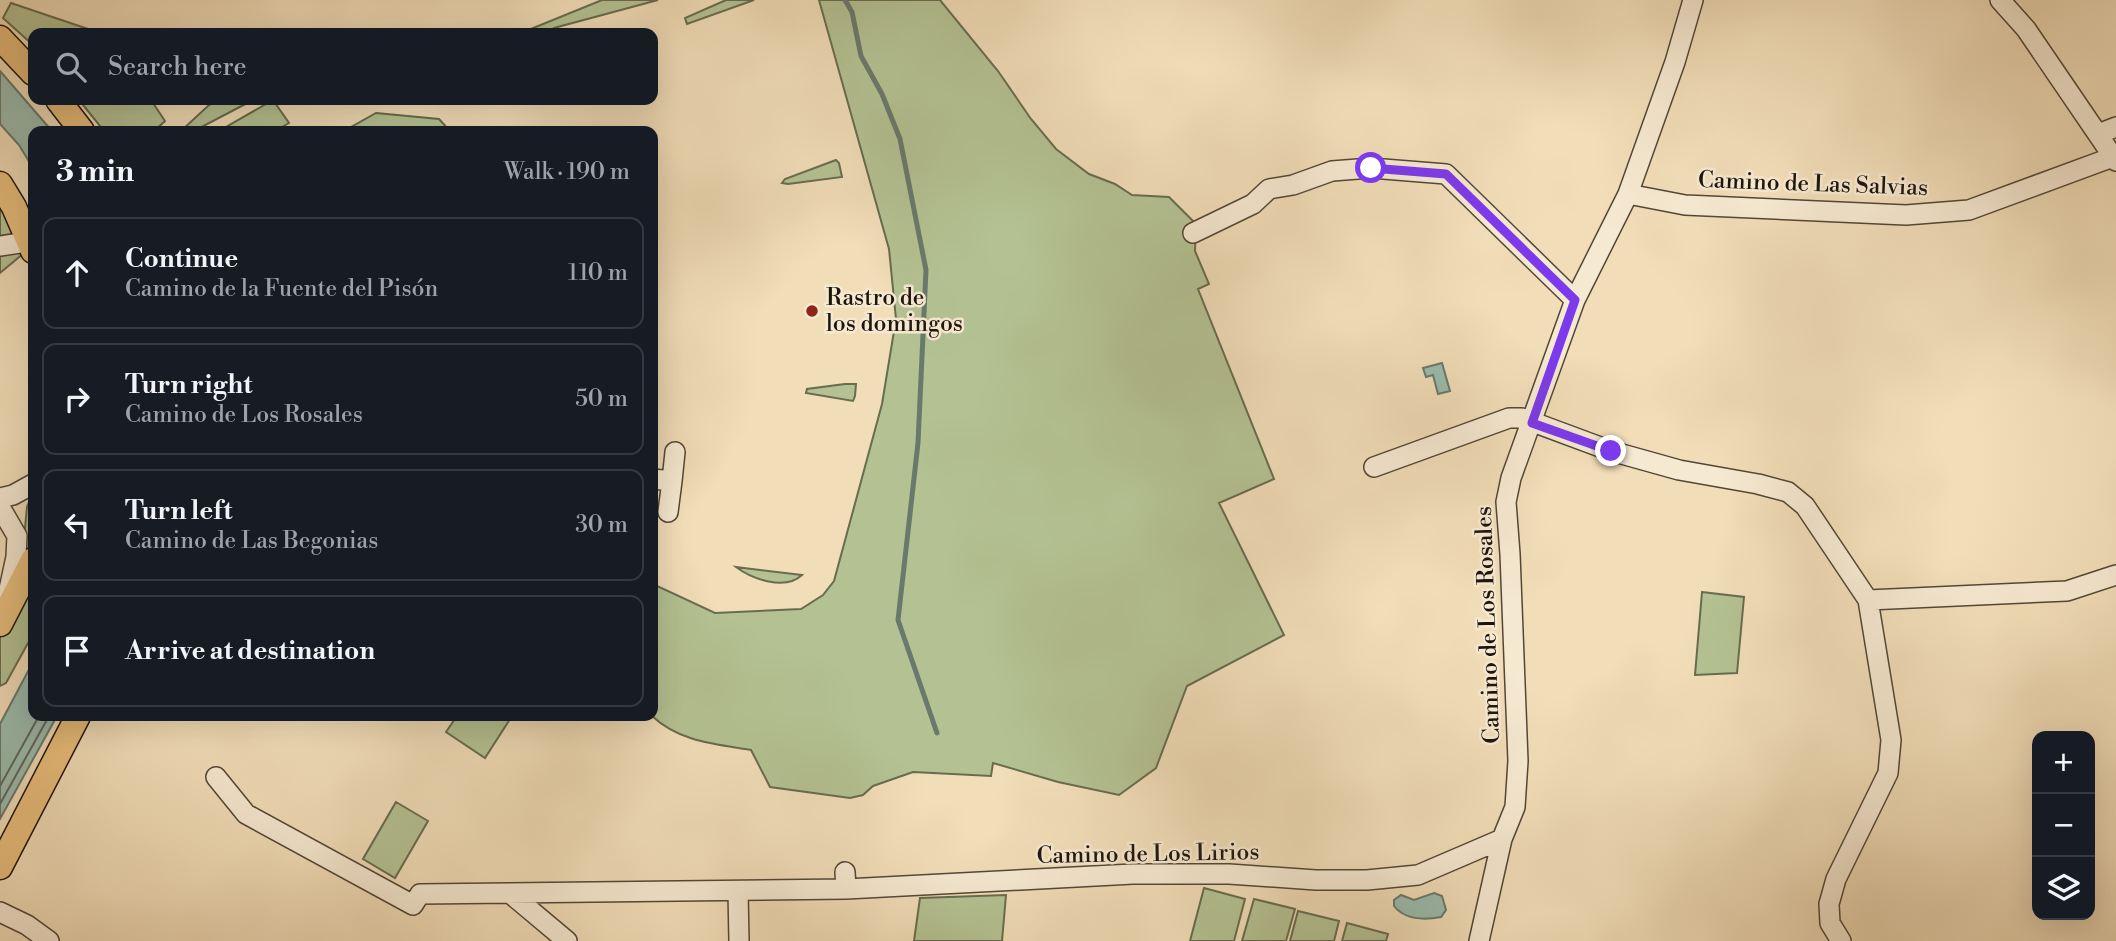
<!DOCTYPE html>
<meta charset="utf-8">
<style>
body{margin:0;font-family:"Libre Bodoni",serif;background:#20242c;color:#f1f3f6}
.controls{position:absolute;right:21px;bottom:21px;display:grid;overflow:hidden;border-radius:14px;box-shadow:0 7px 28px #0002}
.controls button{width:63px;height:63px;display:grid;place-items:center;padding:0;border:0;border-bottom:2px solid #363941;background:#171b24;color:#f1f3f6;font:35px sans-serif}
.stop{position:absolute;width:21px;height:21px;margin:-16px;border:5px solid #7c3aed;border-radius:50%;background:#fff}
.stop.end{background:#7c3aed;border-color:#fff;box-shadow:0 2px 7px #0008}
.list{margin:0;padding:0;list-style:none}
h2{display:flex;justify-content:space-between;align-items:center;height:91px;margin:0;padding:0 28px;font-size:30px}
h2 small{font-size:23px;font-weight:400;color:#9ea1a6}
.list li{display:grid;grid-template-columns:46px 1fr auto;gap:21px;align-items:center;box-sizing:border-box;height:112px;margin:0 14px 14px;padding:0 14px;border:2px solid #363941;border-radius:14px}
.list b{display:block;font-size:26px;white-space:nowrap}
.list p{margin:0;font-size:23px;white-space:nowrap;color:#9ea1a6}
.list em{font-size:23px;font-style:normal;color:#9ea1a6}
.icon{flex:none;width:38px;height:38px;fill:none;stroke:currentColor;stroke-width:2;stroke-linecap:round;stroke-linejoin:round}
.map{position:relative;flex:none;width:2116px;height:941px;overflow:hidden}
.search{position:absolute;background:#171b24;box-shadow:0 7px 28px #0002;left:28px;top:28px;width:630px;height:77px;display:flex;align-items:center;gap:18px;box-sizing:border-box;padding:0 24px;border-radius:14px;color:#9ea1a6;font-size:26px}
.panel{position:absolute;background:#171b24;box-shadow:0 7px 28px #0002;left:28px;top:126px;width:630px;height:595px;border-radius:14px}
.map>svg:first-child{display:block}
.green{fill:#b4c293;stroke:#686c50;stroke-width:2}
.water{fill:#9bbcae;stroke:#69796d;stroke-width:2}
.lines{fill:none;stroke-linecap:round;stroke-linejoin:round}
.shore{stroke:#5c685d;stroke-width:2}
.stream{stroke:#69796d;stroke-width:5}
.minor-casing{stroke:#524737;stroke-width:22}
.major-casing{stroke:#1d150c;stroke-width:27}
.minor{stroke:#f6e9d1;stroke-width:19}
.major{stroke:#e8be7c;stroke-width:24}
.route{stroke:#7c3aed;stroke-width:9}
.poi-dot{fill:#8f2418;stroke:#f6e9d1;stroke-width:2.5}
.labels{text-anchor:middle;dominant-baseline:central;stroke-width:5;stroke-linejoin:round;paint-order:stroke}
.street-label{font-size:23px;fill:#1d150c;stroke:#f6e9d1}
.poi-label{font-size:23px;fill:#1d150c;stroke:#f6e9d1;text-anchor:start}
</style>
<div class="map">
<svg width="2116" height="941" viewBox="0 0 2116 941">
<rect width="100%" height="100%" fill="#f1ddb8"/>
<filter id="stains"><feTurbulence type="fractalNoise" baseFrequency=".00286" numOctaves="4"/><feColorMatrix values="0 0 0 0 .2 0 0 0 0 .09 0 0 0 0 .02 0 0 0 .5 -.17"/></filter>
<radialGradient id="worn" r=".72"><stop offset=".6" stop-color="#630" stop-opacity="0"/><stop offset="1" stop-color="#630" stop-opacity=".3"/></radialGradient>
<path class="green" d="M602 0H658L554 28 547 33H521Z
M726 0H754L687 24 685 18Z
M819 0H940L998 71 1031 119 1056 149 1089 174 1115 184 1132 195 1169 197 1196 224 1195 251 1209 284 1198 289 1274 479 1219 503 1284 635 1187 686 1156 768 1119 795 1058 782 993 763 991 776 913 772 873 786 863 795 850 798 770 787 751 750C715 744 680 742 652 716L653 584 715 613 801 609 823 595 834 581 882 404 896 319 889 249Z
M11 3 97 32 100 33H33V45L3 18Z
M79 100H157L153 103 165 121 154 131H104Z
M219 100H253L194 131H181L209 105Z
M273 100 289 123 275 131H219Z
M376 113 439 119 450 131H344Z
M836 160 839 163 842 177 788 184 782 183 785 179Z
M0 184 24 253 0 273Z
M845 384H856L855 396 853 401 806 393 807 389Z
M33 491C33 512 39 544 22 559L27 507Z
M736 567 802 575C785 591 752 579 736 567Z
M33 582V634L6 683 0 686V636Z
M1702 592 1744 597 1737 673 1695 675Z
M457 716H512L485 758 446 732Z
M396 802 428 821 395 878 363 859Z
M1204 888 1245 899 1234 941H1190Z
M1006 895 1002 941H914L920 898Z
M1254 899 1295 909 1286 941H1242Z
M1298 911 1339 921 1334 941H1290Z
M1347 923 1388 934 1386 941H1342Z"/>
<path class="water" d="M0 71 52 131H33V168L19 145 0 124Z
M1442 363 1450 391 1438 394 1433 375 1426 377 1423 368Z
M33 662V716H57L0 819V724Z
M1434 893 1442 896 1446 910 1441 917C1425 920 1405 920 1394 906V900L1401 895 1414 900Z"/>
<g class="lines">
<path class="shore" d="M0 786 39 716
M0 804 49 716"/>
<path class="stream" d="M845 0 852 12 861 56 882 94 900 139 926 270 918 443 898 620 937 733"/>
<defs>
<path id="minor" d="M2000 0 2026 29 2116 161
M2098 134 2116 127
M1628 194 1685 205 1906 215 1969 210 2113 157
M1193 233 1253 204 1269 189 1293 185 1332 171 1371 168 1446 174 1575 300
M0 246 33 241
M1374 467 1509 418H1522L1611 451 1679 470 1758 484 1788 492 1805 506 1868 600 1891 740 1888 773 1836 879 1829 904 1830 923 1841 941
M653 479 672 481 675 452
M0 498 13 495 33 484
M0 507 17 536 16 557 8 594
M668 512 672 481
M1868 600 2067 591 2116 575
M216 777 246 814 413 905 420 894 846 889
M845 872 846 889 1133 874H1229L1316 880H1367L1418 875 1502 839
M738 891 739 941
M511 894 567 941
M0 912 27 925 49 941
M1479 941 1502 839 1515 807 1518 761 1510 554 1506 502 1511 478 1575 300 1628 194 1675 62 1693 0"/>
<path id="major" d="M0 38 33 73
M58 100 82 131
M0 184 14 207 33 251
M0 624 33 560
M0 867 78 716"/>
</defs>
<use href="#minor" class="minor-casing"/>
<use href="#major" class="major-casing"/>
<use href="#minor" class="minor"/>
<use href="#major" class="major"/>
</g>
<g class="lines">
<path class="route" d="M1371 168 1446 174 1575 300 1532 423 1611 451"/>
</g>
<circle class="poi-dot" cx="812" cy="311" r="7"/>
<g class="labels">
<g class="street-label">
<text transform="translate(1813 184) rotate(2)">Camino de Las Salvias</text>
<text transform="translate(1488 625) rotate(-92)">Camino de Los Rosales</text>
<text transform="translate(1148 854) rotate(-1)">Camino de Los Lirios</text>
</g>
<g class="poi-label">
<text x="826" y="298">Rastro de<tspan x="826" dy="26">los domingos</tspan></text>
</g>
</g>
<rect width="100%" height="100%" filter="url(#stains)"/>
<rect width="100%" height="100%" fill="url(#worn)"/>
</svg>
<div class="controls">
<button>+</button>
<button>−</button>
<button><svg class="icon" aria-label="layers" viewBox="0 0 24 24"><path d="M12 4l9 5-9 5-9-5zM3 14l9 5 9-5"/></svg></button>
</div>
<div class="stop" style="left:1371px;top:168px"></div>
<div class="stop end" style="left:1611px;top:451px"></div>
<div class="search"><svg class="icon" aria-label="search" viewBox="0 0 24 24"><circle cx="10" cy="10" r="6"/><path d="M15 15l6 6"/></svg>Search here</div>
<section class="panel">
<h2>3 min<small>Walk · 190 m</small></h2>
<ul class="list">
<li><svg class="icon" aria-label="ahead" viewBox="0 0 24 24"><path d="M12 20V5M6 11l6-6 6 6"/></svg><div><b>Continue</b><p>Camino de la Fuente del Pisón</p></div><em>110 m</em></li>
<li><svg class="icon" aria-label="right" viewBox="0 0 24 24"><path d="M7 20v-9h11M14 6l5 5-5 5"/></svg><div><b>Turn right</b><p>Camino de Los Rosales</p></div><em>50 m</em></li>
<li><svg class="icon" aria-label="left" viewBox="0 0 24 24"><path d="M17 20v-9H6M10 6l-5 5 5 5"/></svg><div><b>Turn left</b><p>Camino de Las Begonias</p></div><em>30 m</em></li>
<li><svg class="icon" aria-label="arrive" viewBox="0 0 24 24"><path d="M6 21V4h12l-3 4 3 4H6"/></svg><div><b>Arrive at destination</b></div></li>
</ul>
</section>
</div>
